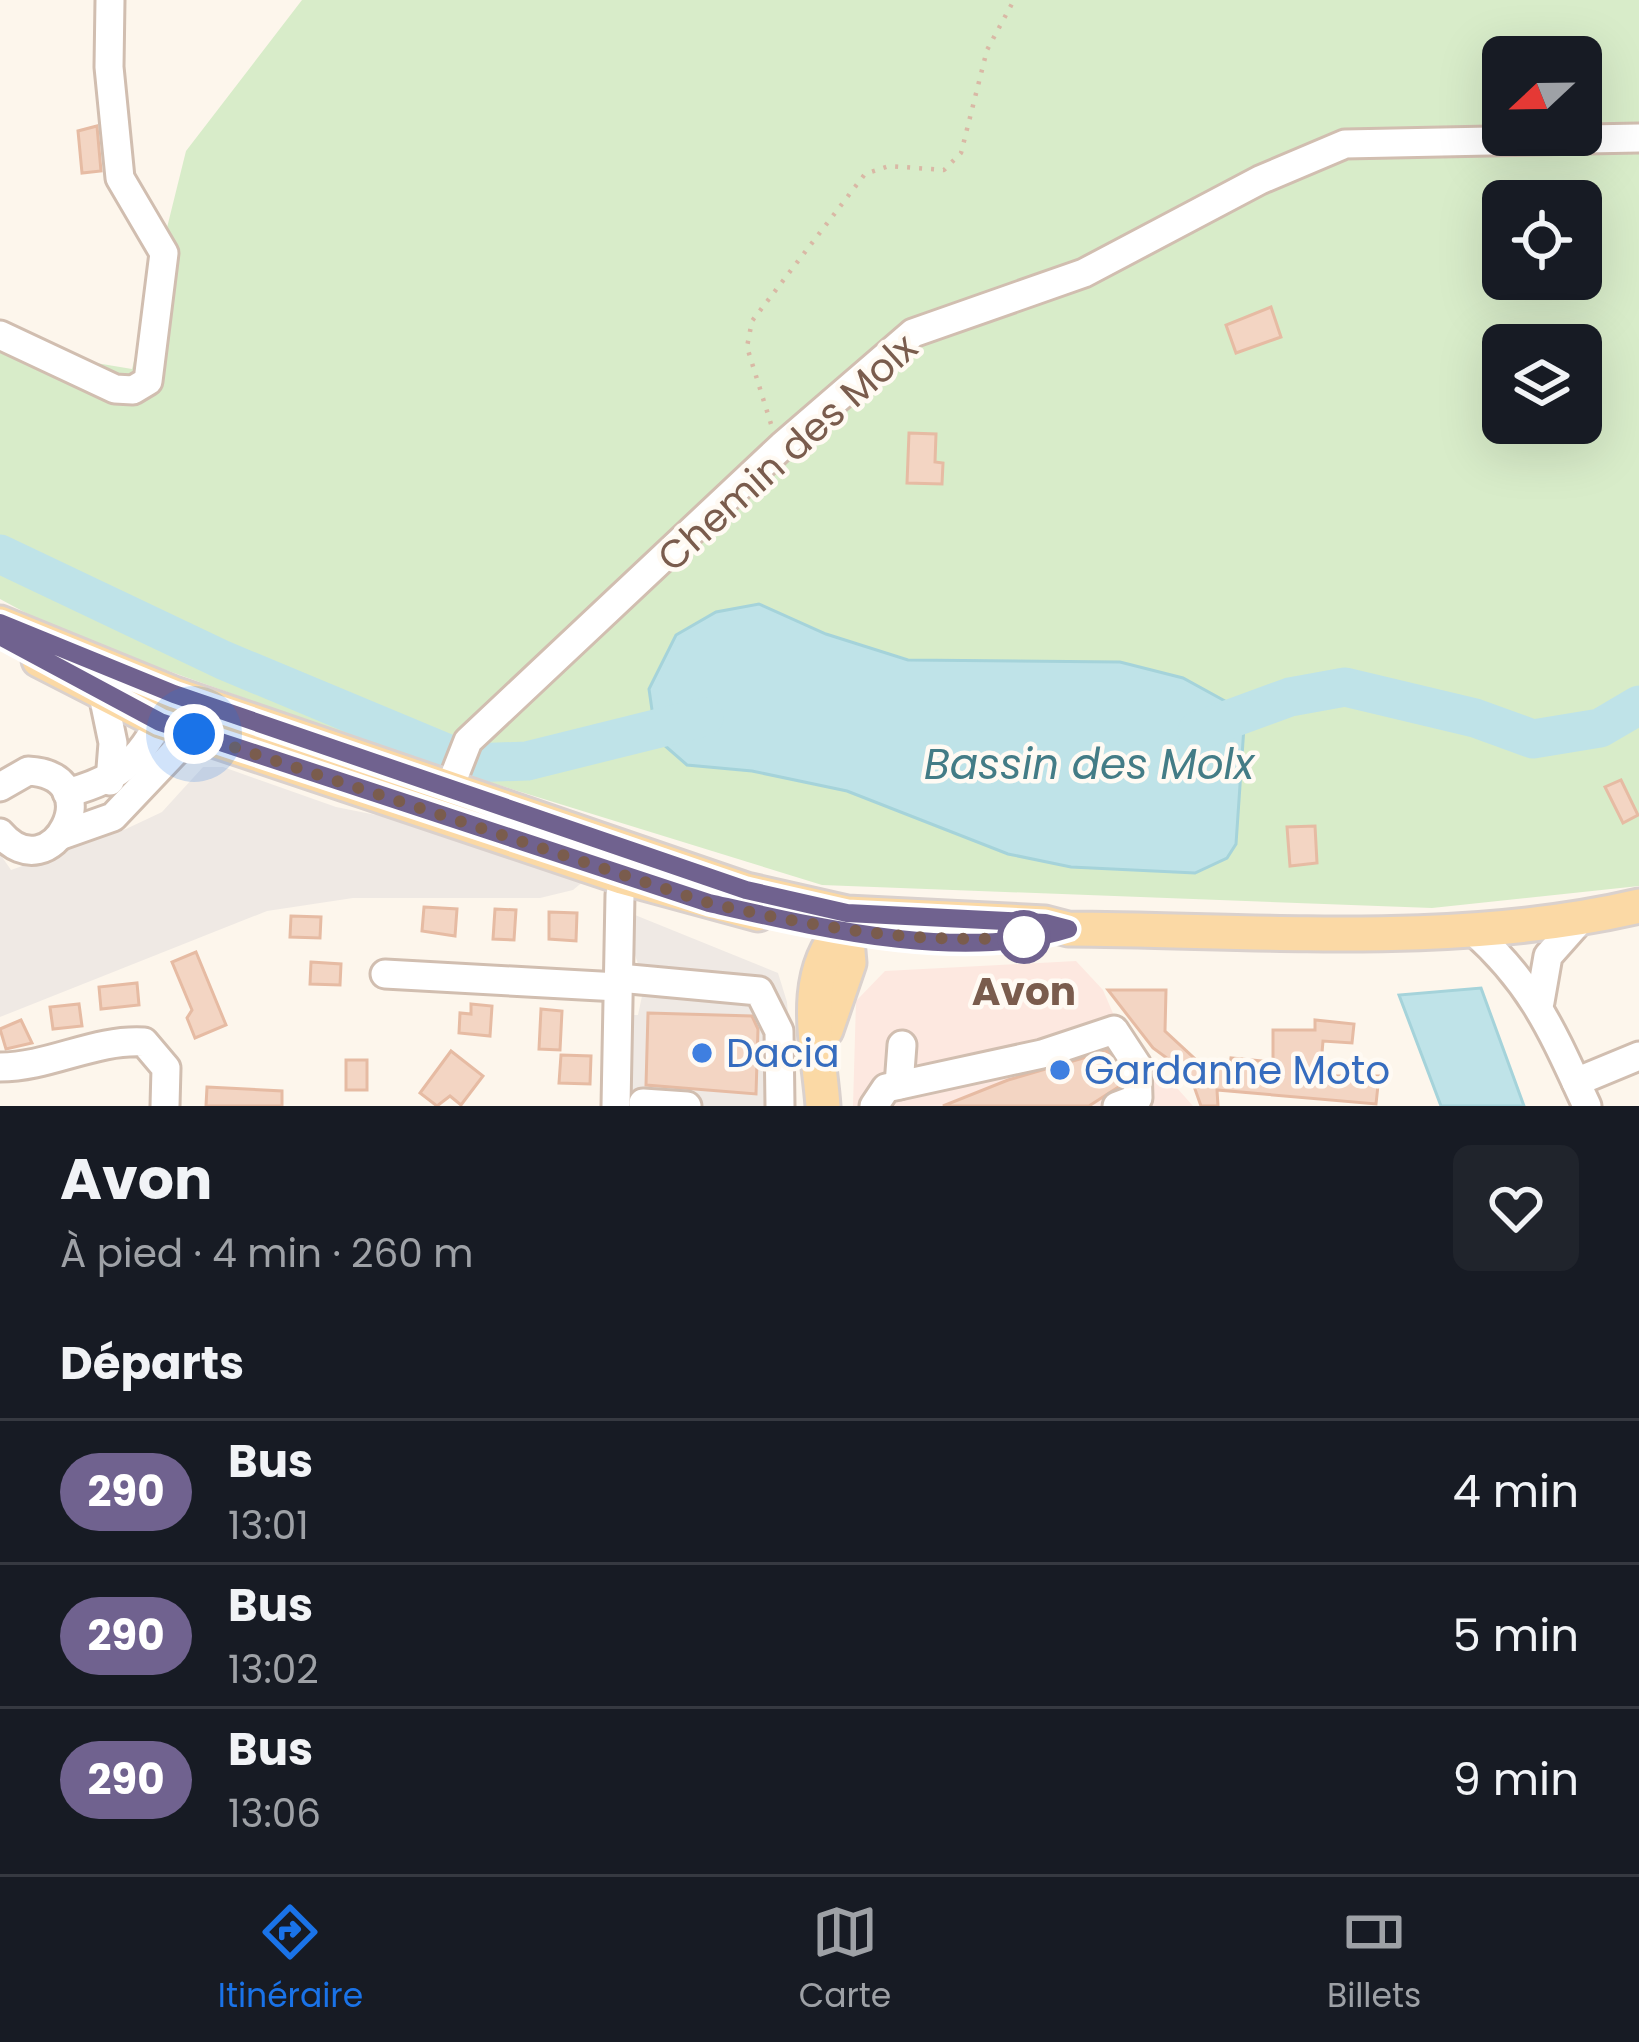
<!DOCTYPE html>
<html lang="fr">
<meta charset="utf-8">
<style>
:root{--surface:#171b24;--page:#20242c;--text:#f1f3f6;--muted:#9ea1a6;--line:#363941;--accent:#1a73e8}
body{margin:0;font-family:Poppins,sans-serif;background:var(--page);color:var(--text);height:100vh;display:flex;flex-direction:column;font-size:45px;white-space:nowrap}
*{box-sizing:border-box;margin:0}
p{font-size:39px;color:var(--muted)}
.icon{flex:none;width:66px;height:66px;fill:none;stroke:currentColor;stroke-width:2;stroke-linecap:round;stroke-linejoin:round}
.map{position:relative;height:1106px;overflow:hidden}
.panel{display:flex;flex-direction:column;background:var(--surface);flex:1}
.panel>*{flex:none}
.badge{padding:0 24px;border-radius:39px;font-size:42px;line-height:78px}
.needle{width:78px;rotate:248deg}
.controls{position:absolute;left:1482px;top:36px;display:grid;gap:24px}
.controls a{display:grid;place-items:center;width:120px;height:120px;border-radius:18px;background:var(--surface);box-shadow:0 12px 48px #0002;font-size:60px}
.you{position:absolute;width:60px;height:60px;margin:-30px;border:9px solid #fff;border-radius:50%;background:#1a73e8;box-shadow:0 0 0 18px #1a73e833}
.map>.badge{position:absolute;translate:-50% -50%;box-shadow:0 0 0 6px #fff}
h2{padding:0 60px;font-size:45px;line-height:108px}
.round{display:grid;place-items:center;flex:none;width:126px;height:126px;border-radius:18px;background:var(--page)}
.overview{display:flex;align-items:center;justify-content:space-between;height:204px;padding:0 60px}
h1{font-size:57px;font-weight:700;line-height:90px}
ul{padding:0;list-style:none}
li{display:flex;align-items:center;gap:36px;height:144px;padding:0 60px;border-top:3px solid var(--line)}
li div{flex:1}
li b{display:block;font-size:45px}
li em{font-style:normal}
li .badge{min-width:132px;font-weight:700;text-align:center}
.tabs{display:flex;justify-content:space-around;align-items:center;height:168px;border-top:3px solid var(--line);background:var(--surface);font-size:33px;color:var(--muted)}
.tabs a{display:grid;justify-items:center;gap:6px}
.tabs .current{color:var(--accent)}
.map>svg:first-child{display:block}
</style>
<div class="map">
<svg width="1639" height="1106" viewBox="0 0 1639 1106">
<rect width="100%" height="100%" fill="#fdf6ec"/>
<path fill="#fde8e0" d="M1076,961L1103,990L1115,1018L1193,1106H853L856,1001L885,971Z"/>
<g fill="#efe9e4">
<path d="M203,767H223L336,807L411,822L585,880L573,890L540,898H353L267,911L0,1017V854L11,870L126,829L162,812Z"/>
<path d="M635,915L778,973L787,1002L795,1106H631V1015H638L642,996L651,993L652,969L638,964L635,955Z"/>
</g>
<path fill="#d8ecc9" fill-rule="evenodd" d="M302,0H1639V886L1432,908L822,885L421,761L65,634L0,599V347L132,369L186,151ZM1503,57H1581V135H1503ZM1503,201H1581V279H1503ZM1503,345H1581V423H1503Z"/>
<g fill="#bfe3e8" stroke="#a5d3da" stroke-width="3">
<path d="M759,604L826,634L908,660L1120,662L1183,678L1245,712L1236,844L1227,858L1195,873L1071,867L1008,854L847,791L752,771L687,765L656,738L649,689L676,635L716,612Z"/>
<path d="M1481,988L1524,1106H1441L1399,995Z"/>
</g>
<g fill="none" stroke-linecap="round" stroke-linejoin="round">
<g stroke="#bfe3e8" stroke-width="39">
<path d="M0,554L223,660L470,763L527,761L704,717"/>
<path d="M1197,731L1290,697L1345,687L1475,718L1533,739L1600,728L1639,705"/>
</g>
</g>
<g fill="#f3d5c3" stroke="#e6bba3" stroke-width="3">
<path d="M97,126L101,171L82,173L78,131Z"/>
<path d="M1271,307L1281,337L1236,353L1226,325Z"/>
<path d="M909,433L936,434L935,462L943,463L942,484L907,483Z"/>
<path d="M1621,780L1638,815L1623,823L1605,787Z"/>
<path d="M1315,826L1317,863L1290,866L1287,827Z"/>
<path d="M424,907L457,909L455,936L422,931Z"/>
<path d="M495,909L516,910L514,940L493,939Z"/>
<path d="M549,912L577,913L576,941L549,939Z"/>
<path d="M291,916L321,917L320,938L290,937Z"/>
<path d="M196,952L226,1025L195,1038L187,1018L192,1010L172,962Z"/>
<path d="M311,962L341,964L340,985L310,984Z"/>
<path d="M137,983L139,1005L101,1009L99,987Z"/>
<path d="M1108,990H1166L1165,1031L1205,1068H1230L1231,1058L1273,1062V1030H1315V1020L1354,1024L1352,1043L1323,1041L1320,1076H1379L1376,1104L1217,1090L1218,1106H1201L1190,1075L1153,1048Z"/>
<path d="M79,1004L82,1026L53,1029L50,1007Z"/>
<path d="M471,1004L492,1006L490,1036L459,1033L460,1013L471,1014Z"/>
<path d="M541,1009L562,1011L560,1050L539,1049Z"/>
<path d="M648,1013L752,1016L758,1029L756,1094L646,1085Z"/>
<path d="M21,1020L32,1043L6,1049L0,1029Z"/>
<path d="M451,1051L483,1076L461,1105L450,1096L437,1106L420,1093Z"/>
<path d="M1107,1051L1119,1071L1120,1086L1089,1106H943L1008,1080Z"/>
<path d="M561,1055L591,1056L590,1084L559,1083Z"/>
<rect x="346" y="1060" width="21" height="30"/>
<path d="M207,1087L282,1091V1106H206Z"/>
</g>
<g fill="none" stroke-linecap="round" stroke-linejoin="round">
<defs>
<g id="minor">
<path d="M0,335L115,389L133,390L148,381L164,253L120,178L109,67L110,0"/>
<path d="M103,695L113,743L110,781"/>
<path d="M0,787L28,771C113,775 52,894 0,833"/>
<path d="M67,793C126,777 142,757 169,703"/>
<path d="M442,807L468,741L782,446L913,333L1084,273L1260,180L1345,144L1639,138"/>
<path d="M62,835L113,817L205,720"/>
<path d="M1472,930C1534,985 1553,1033 1587,1106"/>
<path d="M385,974L618,987"/>
<path d="M619,978L759,991L779,1031L780,1106"/>
<path d="M1540,1002L1548,956L1580,920"/>
<path d="M0,1067C50,1067 94,1039 144,1042L166,1068L165,1106"/>
<path d="M1576,1082L1639,1056"/>
<path d="M899,1085L902,1045"/>
<path d="M643,1103L687,1106"/>
<path d="M616,1106L620,895L627,858"/>
<path d="M874,1106L886,1088L1042,1054L1114,1030L1137,1065L1138,1098L1117,1106"/>
</g>
<g id="major">
<path d="M0,623L174,694L746,890L847,913L1045,923L1068,929C1256,930 1455,949 1639,906"/>
<path d="M39,660L160,722L622,877L758,914"/>
<path d="M826,1030L849,963L845,918"/>
<path d="M823,1106C819,1047 798,978 842,930"/>
</g>
</defs>
<use href="#minor" stroke="#d1beb0" stroke-width="33"/>
<use href="#major" stroke="#dad1cd" stroke-width="39"/>
<path stroke="#d9b8a5" stroke-width="4.5" stroke-dasharray="3 9" stroke-linecap="butt" d="M771,424L747,347L752,321L865,174L889,166L944,170L961,153L987,50L1014,0"/>
<use href="#minor" stroke="#fff" stroke-width="27"/>
<use href="#major" stroke="#fbd9a5" stroke-width="33"/>
</g>
<g fill="none" stroke-linecap="round" stroke-linejoin="round">
<defs>
<path id="line" d="M0,623L174,694L746,890L847,913L1045,923L1068,929C961,963 816,927 709,903L160,722L0,636"/>
</defs>
<use href="#line" stroke="#fff" stroke-width="27"/>
<use href="#line" stroke="#70628f" stroke-width="18"/>
<path stroke="#7a5c4d" stroke-width="12" stroke-dasharray="0 21.6" d="M194,734L709,903C814,927 918,945 1024,937"/>
</g>
<circle fill="#fff" stroke="#70628f" stroke-width="6" cx="1024" cy="937" r="24"/>
<g fill="#3f7fe0" stroke="#fffaf3" stroke-width="4.5">
<circle cx="702" cy="1053" r="12"/>
<circle cx="1060" cy="1070" r="12"/>
</g>
<g text-anchor="middle" stroke-width="9" stroke-linejoin="round" paint-order="stroke">
<g font-size="39" fill="#7a5c4d" stroke="#fffaf3">
<text transform="translate(787 452) rotate(-42)" y="14">Chemin des Molx</text>
</g>
<g font-size="39" font-weight="bold" fill="#7a5c4d" stroke="#fffaf3">
<text x="1024" y="1005">Avon</text>
</g>
<g font-size="39" fill="#366cbe" stroke="#fffaf3" text-anchor="start">
<text x="726" y="1067">Dacia</text>
<text x="1084" y="1084">Gardanne Moto</text>
</g>
<g font-size="42" font-style="italic" fill="#437c86" stroke="#fffaf3">
<text x="1089" y="779">Bassin des Molx</text>
</g>
</g>
</svg>
<div class="controls">
<a><svg class="needle" viewBox="-14 -14 28 28"><path d="M0-13l5 13h-10z" fill="#e53935"/><path d="M0 13l5-13h-10z" fill="#9ea1a6"/></svg></a>
<a><svg class="icon" aria-label="locate" viewBox="0 0 24 24"><circle cx="12" cy="12" r="6"/><path d="M12 2v4M12 18v4M2 12h4M18 12h4"/></svg></a>
<a><svg class="icon" aria-label="layers" viewBox="0 0 24 24"><path d="M12 4l9 5-9 5-9-5zM3 14l9 5 9-5"/></svg></a>
</div>
<div class="you" style="left:194px;top:734px"></div>
</div>
<section class="panel">
<div class="overview"><div><h1>Avon</h1><p>À pied · 4 min · 260 m</p></div><a class="round"><svg class="icon" aria-label="heart" viewBox="0 0 24 24"><path d="M12 20l-8-8c-3-5 5-10 8-4 3-6 11-1 8 4z"/></svg></a></div>
<h2>Départs</h2>
<ul>
<li><span class="badge" style="background:#70628f;color:#fff">290</span><div><b>Bus</b><p>13:01</p></div><em>4 min</em></li>
<li><span class="badge" style="background:#70628f;color:#fff">290</span><div><b>Bus</b><p>13:02</p></div><em>5 min</em></li>
<li><span class="badge" style="background:#70628f;color:#fff">290</span><div><b>Bus</b><p>13:06</p></div><em>9 min</em></li>
</ul>
</section>
<nav class="tabs">
<a class="current"><svg class="icon" aria-label="directions" viewBox="0 0 24 24"><path d="M12 3l9 9-9 9-9-9zM9 14v-3h6M13 9l2 2-2 2"/></svg>Itinéraire</a>
<a><svg class="icon" aria-label="map" viewBox="0 0 24 24"><path d="M3 6l6-2 6 2 6-2v14l-6 2-6-2-6 2zM9 4v14M15 6v14"/></svg>Carte</a>
<a><svg class="icon" aria-label="tickets" viewBox="0 0 24 24"><path d="M3 7h18v10H3zM15 7v10"/></svg>Billets</a>
</nav>
